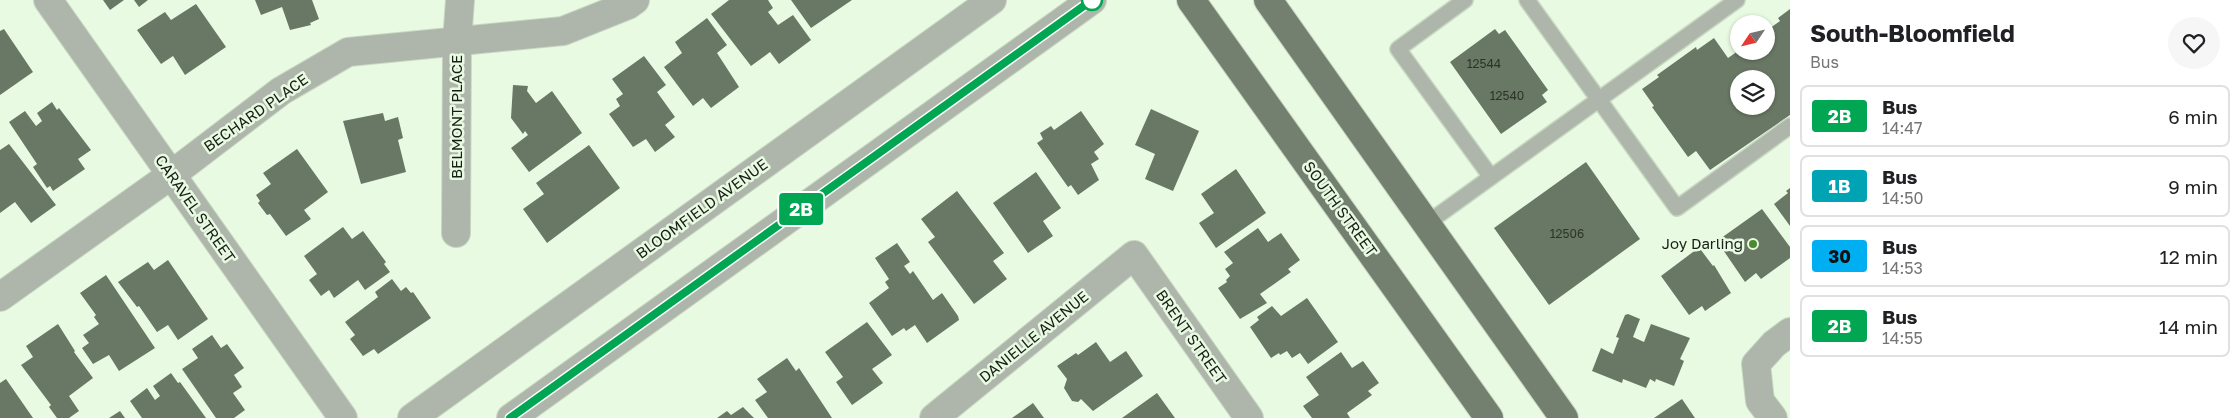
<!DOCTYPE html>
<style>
:root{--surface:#fff;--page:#f6f6f6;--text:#202124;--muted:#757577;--line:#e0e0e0}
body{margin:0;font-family:"Golos Text",sans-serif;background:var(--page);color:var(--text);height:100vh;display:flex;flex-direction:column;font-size:19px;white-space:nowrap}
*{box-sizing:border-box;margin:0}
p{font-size:16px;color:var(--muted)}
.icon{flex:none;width:28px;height:28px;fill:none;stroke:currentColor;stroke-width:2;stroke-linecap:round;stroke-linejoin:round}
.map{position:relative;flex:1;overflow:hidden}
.panel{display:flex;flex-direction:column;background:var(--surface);width:450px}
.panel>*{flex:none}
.badge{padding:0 10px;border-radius:4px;font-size:18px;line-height:32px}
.needle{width:32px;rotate:235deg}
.tools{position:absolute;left:1730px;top:15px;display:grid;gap:10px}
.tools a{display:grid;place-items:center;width:45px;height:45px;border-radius:50%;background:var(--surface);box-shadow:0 1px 4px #0004;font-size:25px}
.map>.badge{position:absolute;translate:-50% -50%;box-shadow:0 0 0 2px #fff}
.round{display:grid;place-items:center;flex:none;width:52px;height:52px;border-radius:26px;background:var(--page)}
.head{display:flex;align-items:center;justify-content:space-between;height:85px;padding:0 20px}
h1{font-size:24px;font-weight:700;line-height:38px}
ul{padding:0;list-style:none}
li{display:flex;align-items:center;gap:15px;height:62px;margin:0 10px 8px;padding:0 10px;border:2px solid var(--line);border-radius:8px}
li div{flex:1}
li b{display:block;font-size:19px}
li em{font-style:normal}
li .badge{min-width:55px;font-weight:700;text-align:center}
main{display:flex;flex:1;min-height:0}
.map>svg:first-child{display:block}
</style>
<main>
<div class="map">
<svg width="1790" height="418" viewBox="0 0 1790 418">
<rect width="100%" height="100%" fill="#e9fae3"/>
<g fill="#697864" fill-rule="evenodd">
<path d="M103,0H124L110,10Z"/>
<path d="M134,0H148L139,7Z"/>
<path d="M255,0H312L319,19L310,23L311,25L290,30L282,7L261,15Z"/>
<path d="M729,0H768L773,8L768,12L778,25L793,15L811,40L779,64L770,52L751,66L711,14Z"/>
<path d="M791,0H852L811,28Z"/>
<path d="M196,4L226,47L185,75L173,56L161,64L137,30L165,12L171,20Z"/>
<path d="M1790,9V115L1710,170L1696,151L1688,157L1652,107L1654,106L1642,89L1659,77L1657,75L1696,47L1697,50L1714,38L1728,58L1738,51H1766V31L1780,21L1778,18ZM1739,79H1766V106H1739Z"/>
<path d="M707,18L727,45L717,53L739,87L711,108L703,98L693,106L664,67L682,53L675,42Z"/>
<path d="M4,29L33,72L0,95V31Z"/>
<path d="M1495,29L1499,34L1505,30L1548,90L1542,95L1547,102L1501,134L1450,62Z"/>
<path d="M644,56L666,85L657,92L675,117L665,125L675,137L655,152L646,139L633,147L609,114L620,106L616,99L623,94L612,79Z"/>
<path d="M513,85L528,86L527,91L536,103L552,91L582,133L529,172L511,148L528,135L525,131L523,134L511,118Z"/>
<path d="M52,102L57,110L59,108L91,150L78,159L85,169L53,191L50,186L47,188L33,167L37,164L9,122L25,111L36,126L42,121L37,113Z"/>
<path d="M1151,109L1199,131L1173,191L1145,179L1155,154L1135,145Z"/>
<path d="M1081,111L1104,144L1094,152L1099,159L1091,164L1099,180L1078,195L1071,185L1068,187L1037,143L1043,139L1040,133L1051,126L1054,130Z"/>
<path d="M383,113L385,121L398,117L403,138L398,140L406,172L361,184L343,121Z"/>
<path d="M9,144L56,205L31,223L15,202L0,213V150Z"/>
<path d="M589,145L620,188L547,243L523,209L544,194L536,183Z"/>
<path d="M297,149L328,192L304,210L311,219L286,236L270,214L267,215L258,203L260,201L256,195L271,184L263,173Z"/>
<path d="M1586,162L1640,239L1549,305L1494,228Z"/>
<path d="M1236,169L1266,213L1216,248L1199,223L1214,213L1201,194Z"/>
<path d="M1036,172L1061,208L1043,221L1053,236L1028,253L993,203Z"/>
<path d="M1790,188V226L1774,204L1788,193L1786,191Z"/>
<path d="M957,191L1004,253L993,261L1007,279L974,304L928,242L935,237L921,219Z"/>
<path d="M1762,209L1790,247V258L1761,279L1756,273L1745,282L1717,241Z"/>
<path d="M343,227L352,239L363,231L386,262L384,264L390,272L365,290L358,280L334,298L329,290L321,296L309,280L317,274L304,256Z"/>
<path d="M1258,228L1268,242L1281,233L1300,260L1288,269L1291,272L1260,294L1267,303L1240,319L1218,288L1227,282L1226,280L1230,276L1225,269L1233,263L1224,252Z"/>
<path d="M897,243L910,262L904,266L910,274L913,271L933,300L942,293L958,316L959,320L927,343L915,325L906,331L904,328L892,336L869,303L889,288L885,282L889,279L875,258Z"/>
<path d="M1697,249L1699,251L1701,250L1713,266L1714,265L1731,293L1705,311L1702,306L1689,315L1661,276Z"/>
<path d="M168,260L208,319L178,340L168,325L157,332L139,306L137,307L118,282L148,262L154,270Z"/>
<path d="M106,275L155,348L119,371L109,355L93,364L82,348L89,343L83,335L99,324L94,317L96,315L80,293Z"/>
<path d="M392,279L401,291L406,287L411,293L413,292L431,318L378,354L374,349L363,356L350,339L355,335L345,322L378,297L375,292Z"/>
<path d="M1307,298L1338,342L1308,364L1300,353L1292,358L1287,351L1280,355L1279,353L1271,358L1250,327L1259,320L1257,317L1272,306L1281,316Z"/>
<path d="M1628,314L1640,319L1633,337L1644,342L1651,324L1690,338L1680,359L1684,361L1674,386L1656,379L1655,382L1650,379L1646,388L1623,379L1622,383L1592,371L1601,348L1613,354L1619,338L1616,337L1625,315Z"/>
<path d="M867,322L892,355L872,369L883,383L852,405L836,382L843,377L825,352Z"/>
<path d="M58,324L75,351L74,352L93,378L69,396L79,411L69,418H57L49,407L51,405L21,365L33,357L26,346Z"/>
<path d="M212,335L221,348L227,344L244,368L234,375L242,387L233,393L245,410L234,418H216L182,369L198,358L192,349Z"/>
<path d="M1096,342L1110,362L1126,351L1143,376L1093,411L1081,399L1078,402L1072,401L1064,388L1067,379L1057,366L1076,353L1078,355Z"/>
<path d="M1341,352L1352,368L1363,361L1379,383L1368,391L1372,395L1347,413L1350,418H1312L1303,406L1319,395L1306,377Z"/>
<path d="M787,358L796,371L799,368L832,418H768L755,400L767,392L757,379Z"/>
<path d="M171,373L178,383L180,382L206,418H142L130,401L147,388L155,400L160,396L153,386Z"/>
<path d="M6,379L33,418H0V383Z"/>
<path d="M1157,393L1175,418H1122Z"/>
<path d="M1682,399L1695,418H1654Z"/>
<path d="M1033,403L1044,418H1012Z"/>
<path d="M743,407L754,418H717L727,411L731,415Z"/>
<path d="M120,411L125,418H109Z"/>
</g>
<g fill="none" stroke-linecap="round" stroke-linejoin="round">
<defs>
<g id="service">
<path d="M1465,0L1398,49L1491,177"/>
<path d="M1527,0L1677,208L1790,126"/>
<path d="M1426,224L1737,0"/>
</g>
<g id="minor">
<path d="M48,0L343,418"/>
<path d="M456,233L457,42L460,0"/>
<path d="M0,297L171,175L281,91L348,52L563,31L628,5L635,0"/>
<path d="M934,418L1134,255L1249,418"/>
<path d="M1773,418L1760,401L1756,364L1774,344L1790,332"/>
</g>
<g id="tertiary">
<path d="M412,418L992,0"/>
<path d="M511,418L1092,0"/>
</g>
<g id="primary">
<path d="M1191,0L1489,418"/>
<path d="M1268,0L1564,418"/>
</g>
</defs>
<use href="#service" stroke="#c8d7c2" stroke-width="18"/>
<use href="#minor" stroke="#c8d7c2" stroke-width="30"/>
<use href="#tertiary" stroke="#c8d7c2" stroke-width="30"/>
<use href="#primary" stroke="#c8d7c2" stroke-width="30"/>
<use href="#service" stroke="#aeb5ab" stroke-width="15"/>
<use href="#minor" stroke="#aeb5ab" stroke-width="28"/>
<use href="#tertiary" stroke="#aeb5ab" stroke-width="28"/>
<use href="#primary" stroke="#73806f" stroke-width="28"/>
</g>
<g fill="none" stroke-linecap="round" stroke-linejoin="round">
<defs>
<path id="line" d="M510,418L1092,0"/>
</defs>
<use href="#line" stroke="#fff" stroke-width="11"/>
<use href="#line" stroke="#00a651" stroke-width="8"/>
</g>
<circle fill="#fff" stroke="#00a651" stroke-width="2.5" cx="1092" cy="0" r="10"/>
<circle fill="#498b2e" stroke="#e9fae3" stroke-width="2" cx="1753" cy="244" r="5"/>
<g text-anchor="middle" stroke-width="5" stroke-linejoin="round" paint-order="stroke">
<g font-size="12" fill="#2c342a">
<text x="1484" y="68">12544</text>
<text x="1507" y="100">12540</text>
<text x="1567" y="238">12506</text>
</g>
<g font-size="15" fill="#181e16" stroke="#e9fae3">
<text transform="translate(256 113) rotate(-35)" y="5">BECHARD PLACE</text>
<text transform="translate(457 117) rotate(-90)" y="5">BELMONT PLACE</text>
<text transform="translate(195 209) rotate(55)" y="5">CARAVEL STREET</text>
<text transform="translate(702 209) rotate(-36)" y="5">BLOOMFIELD AVENUE</text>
<text transform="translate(1340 209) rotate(54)" y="5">SOUTH STREET</text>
<text transform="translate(1034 337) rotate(-39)" y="5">DANIELLE AVENUE</text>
<text transform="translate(1191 337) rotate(55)" y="5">BRENT STREET</text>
</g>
<g font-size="15" fill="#181e16" stroke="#e9fae3" text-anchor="end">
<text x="1743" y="249">Joy Darling</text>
</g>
</g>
</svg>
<div class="tools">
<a><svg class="needle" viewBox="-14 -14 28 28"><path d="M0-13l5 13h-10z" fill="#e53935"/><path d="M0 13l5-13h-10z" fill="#757577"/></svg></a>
<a><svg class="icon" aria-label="layers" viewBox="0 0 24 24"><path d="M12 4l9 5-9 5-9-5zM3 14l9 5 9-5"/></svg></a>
</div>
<b class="badge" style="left:801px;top:209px;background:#00a651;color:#fff">2B</b>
</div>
<section class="panel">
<div class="head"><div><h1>South-Bloomfield</h1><p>Bus</p></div><a class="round"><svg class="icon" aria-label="heart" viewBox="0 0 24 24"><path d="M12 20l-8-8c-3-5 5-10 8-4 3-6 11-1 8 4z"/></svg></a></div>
<ul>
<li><span class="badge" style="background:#00a651;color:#fff">2B</span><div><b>Bus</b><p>14:47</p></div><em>6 min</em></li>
<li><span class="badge" style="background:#00a3b4;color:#fff">1B</span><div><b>Bus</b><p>14:50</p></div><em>9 min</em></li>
<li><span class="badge" style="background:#00aff2;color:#111">30</span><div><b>Bus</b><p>14:53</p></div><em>12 min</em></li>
<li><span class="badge" style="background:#00a651;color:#fff">2B</span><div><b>Bus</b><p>14:55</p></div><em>14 min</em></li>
</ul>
</section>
</main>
